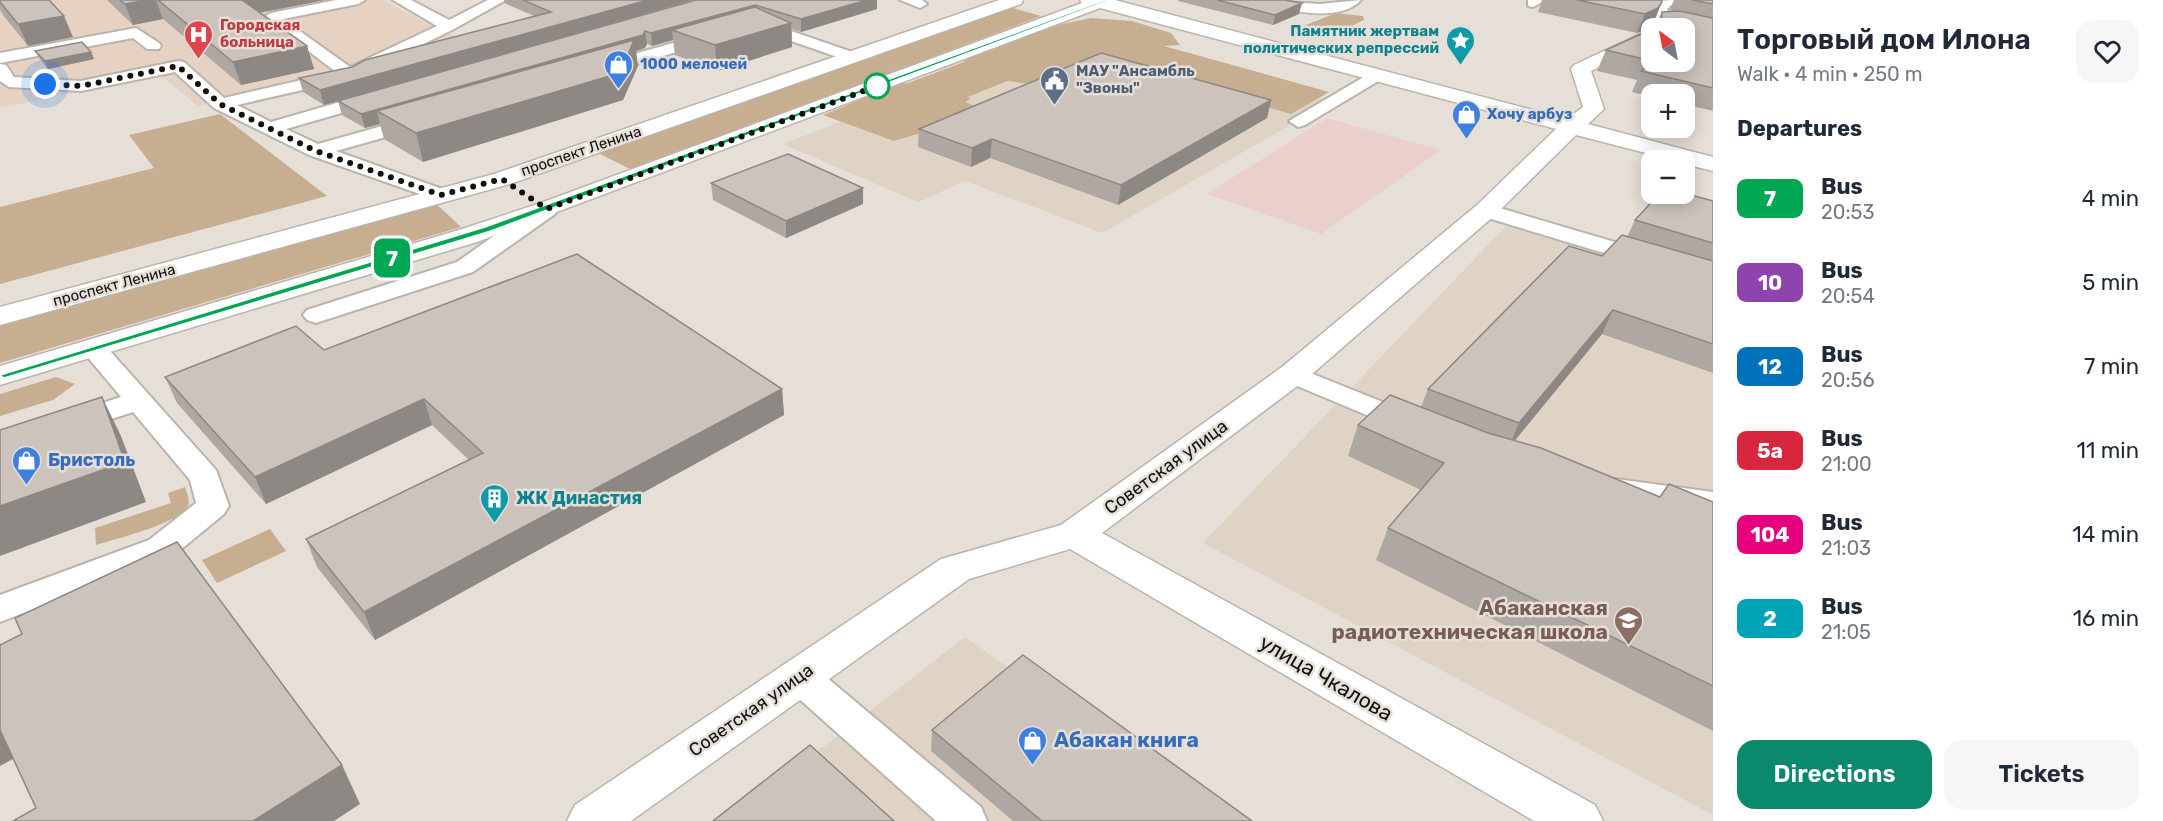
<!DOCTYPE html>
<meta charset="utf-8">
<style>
:root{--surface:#fff;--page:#f6f6f7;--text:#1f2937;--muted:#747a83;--accent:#0a896d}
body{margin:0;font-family:Rubik,sans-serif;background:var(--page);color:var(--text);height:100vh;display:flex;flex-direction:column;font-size:22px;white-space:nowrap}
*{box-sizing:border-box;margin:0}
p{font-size:20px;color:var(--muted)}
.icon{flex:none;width:33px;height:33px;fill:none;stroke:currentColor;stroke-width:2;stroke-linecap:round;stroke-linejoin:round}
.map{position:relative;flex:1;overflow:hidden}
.details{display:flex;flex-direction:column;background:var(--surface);width:450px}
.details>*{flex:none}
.badge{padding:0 12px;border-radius:9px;font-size:21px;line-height:39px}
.needle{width:39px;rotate:328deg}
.controls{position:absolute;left:1641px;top:18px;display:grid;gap:12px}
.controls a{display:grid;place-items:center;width:54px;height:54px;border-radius:12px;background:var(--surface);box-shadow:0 3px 15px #0003;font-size:30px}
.you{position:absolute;width:30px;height:30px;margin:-15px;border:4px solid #fff;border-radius:50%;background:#1a73e8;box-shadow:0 0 0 9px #1a73e833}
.map>.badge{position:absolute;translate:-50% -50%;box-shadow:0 0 0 3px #fff}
h2{padding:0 24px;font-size:22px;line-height:54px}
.round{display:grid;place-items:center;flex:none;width:63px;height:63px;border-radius:18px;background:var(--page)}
.summary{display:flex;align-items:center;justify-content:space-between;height:102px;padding:0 24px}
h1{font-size:28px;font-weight:600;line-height:45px}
.button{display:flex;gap:12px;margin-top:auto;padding:12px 24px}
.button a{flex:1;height:69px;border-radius:18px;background:var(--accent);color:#fff;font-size:24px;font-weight:600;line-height:69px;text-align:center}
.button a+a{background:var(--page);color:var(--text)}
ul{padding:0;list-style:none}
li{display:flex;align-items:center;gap:18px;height:84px;padding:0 24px}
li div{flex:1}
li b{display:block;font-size:22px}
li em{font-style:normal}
li .badge{min-width:66px;font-weight:700;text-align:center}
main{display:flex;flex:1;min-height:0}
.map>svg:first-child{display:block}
</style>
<main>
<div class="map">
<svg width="1713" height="821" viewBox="0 0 1713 821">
<rect width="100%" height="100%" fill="#e6dfd7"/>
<path fill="#eacfcd" d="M1327,118L1441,150L1321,234L1207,194Z"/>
<g fill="#dfd3c5">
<path d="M1077,30L1332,101L1102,233L965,181L918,202L783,144Z"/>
<path d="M1508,224L1713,290V815L1203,543Z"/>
<path d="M965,637L1020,676L1217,821H728Z"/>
</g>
<path fill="#e6d2c3" d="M0,0H382L467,43L198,106L160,75L0,108Z"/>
<g fill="#c7ae91">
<path d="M1009,7L1041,16L632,170L596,152Z"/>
<path d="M1336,13L1363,16L1364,20C1345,29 1310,48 1291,31Z"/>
<path d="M1091,18L1132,21L1171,33L1180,45L1164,46L1329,92L1291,114L1156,75L1028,84L1007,81L968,97L970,99L965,102L975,106L950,124L894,141L823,115L897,84L908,83L964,62V59L1058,25Z"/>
<path d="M220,114L327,196L0,284V207L154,168L129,135Z"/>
<path d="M432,200L461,227L0,363V322Z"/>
<path d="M56,377L75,384L53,400L0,416V394Z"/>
<path d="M185,487C187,494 190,500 188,506C181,523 115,539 96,545L95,528L171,503L168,493Z"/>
<path d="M270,529L286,551L217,583L202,560Z"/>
</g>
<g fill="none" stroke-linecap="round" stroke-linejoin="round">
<defs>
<g id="service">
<path d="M336,0H365L358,4L283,19L350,67L437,26L393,0H411L449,20L488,0H506L454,29L355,78L237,105L271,122L371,93H383L386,97L383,101L286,129L318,144L418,116L425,118L427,122L425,126L336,151L448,191L452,195L448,199H434L309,155L214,108L175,72L81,91L9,87L0,81V64L6,65L14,77L81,81L178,61L184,62L224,98L336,72L264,17L271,13Z"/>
<path d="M900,0H922L927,4L920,8Z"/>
<path d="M1255,0L1320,4L1361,0C1340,24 1283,10 1257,3Z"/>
<path d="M1528,0H1546L1533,7L1528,6Z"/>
<path d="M756,19L858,54L860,57L858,60H846L751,27L748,24Z"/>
<path d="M136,28L159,43L161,46L159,49H147L133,38L0,63V53Z"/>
<path d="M712,32L718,34L720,37L718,40L601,74L593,69L595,65Z"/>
<path d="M1374,71L1382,76L1380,80L1305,125L1298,127L1289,121Z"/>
<path d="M547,203L555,204L558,209L555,214L473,272L325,320L316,323L307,320L303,315L307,310L457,262L539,204Z"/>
<path d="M1486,204L1713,271V286L1478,215L1475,210L1478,205Z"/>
<path d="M93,340L102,342L216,470L229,506L224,514L173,556L0,622V595L149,540L196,503L190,480L133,412L0,455V436L121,397L80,348L84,342Z"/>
<path d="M1293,366L1420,417L1424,423L1420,429L1410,432L1400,429L1283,380L1279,374L1283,368Z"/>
<path d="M1616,479L1713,492V514L1605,496L1600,489L1605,482Z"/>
<path d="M800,662L813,666L981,807L987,821H936L787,688L781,677L787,666Z"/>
</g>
<g id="minor">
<path d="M999,0H1023L1021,4L510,184L0,325V307L494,174Z"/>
<path d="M1080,0H1115L1567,119L1583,107L1571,69L1574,65L1651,29L1657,21L1650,8C1657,0 1666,0 1677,0L1667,9L1676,22C1670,31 1661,28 1652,28V42L1591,71L1604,109L1588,124L1713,157V171L1684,164V160H1673L1576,135L1495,215L1304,381L1102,533L1595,805L1603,821H1534L1070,549L969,579L631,821H567L575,805L941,559L1061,525L1282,367L1477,205L1556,129L1100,8L477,242L0,385V366L459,230L538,204L1082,3Z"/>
</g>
</defs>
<use href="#service" stroke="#bab4ac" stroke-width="4"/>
<use href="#minor" stroke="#bab4ac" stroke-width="3"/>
<use href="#service" fill="#fff" fill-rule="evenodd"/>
<use href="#minor" fill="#fff" fill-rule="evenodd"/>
</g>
<g fill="#afa8a2">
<path d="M0,0L73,37L28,46L3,15L0,9Z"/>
<path d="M107,0H325L260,13L307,46L314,69L241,85L163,19L133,25Z"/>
<path d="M504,0H693L324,105L303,92L299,78L352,67L534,16L504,3Z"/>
<path d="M696,0H877V9L801,32L792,29V47L717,71L675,55L673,40L652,46L647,44L645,48L636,51L638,66L623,100L423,162L384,139L380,124L365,128L342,115L338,101Z"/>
<path d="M1178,0H1284L1299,14L1273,25L1178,1Z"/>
<path d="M1542,0H1661L1662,2L1654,21L1650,27L1637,33L1538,12Z"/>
<path d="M1674,0H1713V111L1684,104V94H1652V97L1632,92L1637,80L1597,71L1606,50L1652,29V62H1684L1655,27L1662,12L1671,11L1670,9Z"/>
<path d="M35,51L91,52L94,59L48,69L39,58Z"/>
<path d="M1271,100L1267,118L1118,205L990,158L971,167L918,147L919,129Z"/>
<path d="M711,183L863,204L786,238L713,200Z"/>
<path d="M1713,201V373L1602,334L1514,441L1660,497L1713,502V731L1376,560L1388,528L1421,490L1348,456L1358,425L1421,407L1428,389L1627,237L1635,220Z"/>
<path d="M324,350L782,389L784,415L375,640L317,567L306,539L469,460L432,425L266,504L177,403L165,377Z"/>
<path d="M932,730L1252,821H1013L931,751Z"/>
</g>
<g fill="#8e8884">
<path d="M147,0H156L163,19L133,25L125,4Z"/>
<path d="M237,0H325L242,16Z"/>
<path d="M648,0H693L324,105L320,90Z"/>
<path d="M867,0H877V9L801,32V19Z"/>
<path d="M1662,2L1654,21L1650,27L1637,33L1645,14Z"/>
<path d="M1302,3L1299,14L1273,25L1275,15Z"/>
<path d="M755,5V17L672,30L673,40L652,46L651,33Z"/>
<path d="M64,16L73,37L28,46L18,24Z"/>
<path d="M791,23L792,47L717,71L715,45Z"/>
<path d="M645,31L647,44L645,48L636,51L638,66L623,100L423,162L416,133L377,111L380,124L365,128L361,114Z"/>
<path d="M307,46L314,69L241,85L233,62Z"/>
<path d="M91,52L94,59L48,69L45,61Z"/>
<path d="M1271,100L1267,118L1118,205L1121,185Z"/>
<path d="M992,139L990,158L971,167L972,148Z"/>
<path d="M863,188V204L786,238V221Z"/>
<path d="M1613,310L1602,334L1508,449L1519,423Z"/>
<path d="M782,389L784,415L375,640L364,612Z"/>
<path d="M102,397L121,436L146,502L0,556V506Z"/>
<path d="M424,399L432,425L266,504L255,477Z"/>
<path d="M0,724L22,754L0,766Z"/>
<path d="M342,765L360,804L334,821H253Z"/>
</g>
<g fill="#cbc3bc" stroke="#8e8884" stroke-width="1.5">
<path d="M0,0H49L64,16L18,24L0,2Z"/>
<path d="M120,0H147L125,4Z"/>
<path d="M158,0H242L307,46L233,62Z"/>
<path d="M523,0H648L320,90L299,78L352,67L365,60L551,12Z"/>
<path d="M696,0H867L801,19L755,5L651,33L645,31L643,35L361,114L338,101Z"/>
<path d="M1217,0H1284L1302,3L1275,15Z"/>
<path d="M1577,0H1661L1662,2L1658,8L1645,14Z"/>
<path d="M1692,0H1713V4Z"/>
<path d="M755,7L791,23L715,45L672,30Z"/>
<path d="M1679,11L1713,18V88L1641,71L1653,62H1684V28H1653L1661,25L1662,12Z"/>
<path d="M1652,29V61L1606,50Z"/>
<path d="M634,40L620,73L416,133L377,111Z"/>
<path d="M82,42L91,52L45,61L35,51Z"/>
<path d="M1101,53L1271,100L1121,185L992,139L972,148L919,129Z"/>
<path d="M788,154L863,188L786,221L711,183Z"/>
<path d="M1684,193L1713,201V243L1635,220L1659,194Z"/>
<path d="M1622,235L1713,261V344L1613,310L1519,423L1428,389L1569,246L1602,256Z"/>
<path d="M577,254L782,389L364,612L306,539L483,453L424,399L255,477L165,377L296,326L324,350Z"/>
<path d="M1390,395L1488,433L1541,448L1660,497L1669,484L1713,502V686L1388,528L1444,463L1358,425Z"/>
<path d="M102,397L125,462L0,506V430Z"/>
<path d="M177,542L342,765L253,821H13L36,808L0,730V645L22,634L15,618Z"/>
<path d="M1023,655L1252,821H1042L932,730Z"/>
<path d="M810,745L894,821H713Z"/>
</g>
<path fill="#00a651" stroke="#fff" stroke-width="1.5" d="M1105,0H1110L491,231L4,378L0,375L485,227Z"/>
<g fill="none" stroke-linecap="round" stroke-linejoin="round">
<path stroke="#13110e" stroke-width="6" stroke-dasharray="0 10.8" d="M45,84L81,86L178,66L220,104L316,151L441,195L502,179L547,209L877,86"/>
</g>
<defs>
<symbol id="hospital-pin" viewBox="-11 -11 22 30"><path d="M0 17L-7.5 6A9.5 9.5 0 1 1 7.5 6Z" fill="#e0444e" stroke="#e6dfd7"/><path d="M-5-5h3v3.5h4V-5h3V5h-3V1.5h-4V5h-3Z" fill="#fff"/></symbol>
<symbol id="sight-pin" viewBox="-11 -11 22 30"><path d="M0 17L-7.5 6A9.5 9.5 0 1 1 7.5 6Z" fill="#0f9aa8" stroke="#e6dfd7"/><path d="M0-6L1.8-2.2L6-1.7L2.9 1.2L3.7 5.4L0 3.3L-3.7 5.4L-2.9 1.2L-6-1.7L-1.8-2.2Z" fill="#fff"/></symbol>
<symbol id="shop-pin" viewBox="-11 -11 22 30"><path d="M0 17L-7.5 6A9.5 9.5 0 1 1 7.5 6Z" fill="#3f7fe0" stroke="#e6dfd7"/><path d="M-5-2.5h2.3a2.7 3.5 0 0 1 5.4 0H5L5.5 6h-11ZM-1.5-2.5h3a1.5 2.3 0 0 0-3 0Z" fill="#fff"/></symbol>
<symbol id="civic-pin" viewBox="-11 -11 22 30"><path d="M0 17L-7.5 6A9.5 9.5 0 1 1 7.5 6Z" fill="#5c6f8a" stroke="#e6dfd7"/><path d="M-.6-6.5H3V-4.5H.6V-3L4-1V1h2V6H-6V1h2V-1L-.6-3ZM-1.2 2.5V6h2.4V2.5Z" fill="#fff"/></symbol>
<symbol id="building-pin" viewBox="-11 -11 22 30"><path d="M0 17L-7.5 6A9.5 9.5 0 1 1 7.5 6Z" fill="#0f9aa8" stroke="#e6dfd7"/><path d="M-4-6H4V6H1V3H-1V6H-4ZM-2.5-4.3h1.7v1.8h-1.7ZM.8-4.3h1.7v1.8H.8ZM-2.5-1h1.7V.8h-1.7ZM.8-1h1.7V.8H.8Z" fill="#fff"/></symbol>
<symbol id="school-pin" viewBox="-11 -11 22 30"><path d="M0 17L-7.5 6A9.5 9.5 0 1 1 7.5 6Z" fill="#8d6e63" stroke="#e6dfd7"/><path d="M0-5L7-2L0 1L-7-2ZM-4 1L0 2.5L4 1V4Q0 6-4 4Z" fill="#fff"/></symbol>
</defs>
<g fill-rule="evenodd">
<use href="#hospital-pin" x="182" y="18" width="33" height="45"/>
<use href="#sight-pin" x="1444" y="24" width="33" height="45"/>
<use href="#shop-pin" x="602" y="48" width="33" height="45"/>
<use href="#civic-pin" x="1038" y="64" width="33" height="45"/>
<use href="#shop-pin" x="1450" y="98" width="33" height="45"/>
<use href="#shop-pin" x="10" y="444" width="33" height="45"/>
<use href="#building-pin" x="478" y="482" width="33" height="45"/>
<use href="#school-pin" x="1612" y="604" width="33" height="45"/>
<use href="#shop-pin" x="1016" y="724" width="33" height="45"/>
</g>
<circle fill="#fff" stroke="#00a651" stroke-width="3" cx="877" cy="86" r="12"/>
<g text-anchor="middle" stroke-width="5" stroke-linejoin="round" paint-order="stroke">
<g font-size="15" font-weight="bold" fill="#be3a42" stroke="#e6dfd7" text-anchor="start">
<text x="220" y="30">Городская<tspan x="220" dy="17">больница</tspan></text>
</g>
<g font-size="15" font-weight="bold" fill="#0d838f" stroke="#e6dfd7" text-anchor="end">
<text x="1439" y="36">Памятник жертвам<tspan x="1439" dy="17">политических репрессий</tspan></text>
</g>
<g font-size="15" font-weight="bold" fill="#366cbe" stroke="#e6dfd7" text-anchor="start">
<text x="640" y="69">1000 мелочей</text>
<text x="1487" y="119">Хочу арбуз</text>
</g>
<g font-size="15" font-weight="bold" fill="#4e5e75" stroke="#e6dfd7" text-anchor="start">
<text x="1076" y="76">МАУ "Ансамбль<tspan x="1076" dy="17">"Звоны"</tspan></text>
</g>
<g font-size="15" fill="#13110e" stroke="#e6dfd7">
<text transform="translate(581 151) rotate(-19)" y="5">проспект Ленина</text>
<text transform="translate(114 285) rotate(-15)" y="5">проспект Ленина</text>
</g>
<g font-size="18" font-weight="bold" fill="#366cbe" stroke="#e6dfd7" text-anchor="start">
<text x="48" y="466">Бристоль</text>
</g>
<g font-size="18" fill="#13110e" stroke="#e6dfd7">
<text transform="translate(1166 467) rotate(-36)" y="6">Советская улица</text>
<text transform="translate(751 710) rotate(-35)" y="6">Советская улица</text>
</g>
<g font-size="18" font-weight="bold" fill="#0d838f" stroke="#e6dfd7" text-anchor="start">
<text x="516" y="504">ЖК Династия</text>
</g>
<g font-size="21" font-weight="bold" fill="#785e54" stroke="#e6dfd7" text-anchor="end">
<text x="1608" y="615">Абаканская<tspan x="1608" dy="24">радиотехническая школа</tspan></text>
</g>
<g font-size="21" fill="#13110e" stroke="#e6dfd7">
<text transform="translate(1326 678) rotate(30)" y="7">улица Чкалова</text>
</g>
<g font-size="21" font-weight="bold" fill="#366cbe" stroke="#e6dfd7" text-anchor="start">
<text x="1054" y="747">Абакан книга</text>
</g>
</g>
</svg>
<div class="controls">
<a><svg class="needle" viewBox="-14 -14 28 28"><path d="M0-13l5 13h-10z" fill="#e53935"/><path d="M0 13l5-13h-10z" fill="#747a83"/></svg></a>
<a>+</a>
<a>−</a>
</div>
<div class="you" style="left:45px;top:84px"></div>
<b class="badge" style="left:392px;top:258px;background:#00a651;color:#fff">7</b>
</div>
<section class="details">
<div class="summary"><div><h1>Торговый дом Илона</h1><p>Walk · 4 min · 250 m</p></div><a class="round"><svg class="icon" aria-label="heart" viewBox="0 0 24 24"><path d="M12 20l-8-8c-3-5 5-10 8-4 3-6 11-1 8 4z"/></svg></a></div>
<h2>Departures</h2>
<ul>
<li><span class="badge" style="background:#00a651;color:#fff">7</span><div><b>Bus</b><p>20:53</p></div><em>4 min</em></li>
<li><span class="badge" style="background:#8e44ad;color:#fff">10</span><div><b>Bus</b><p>20:54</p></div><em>5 min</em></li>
<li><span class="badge" style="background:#0072bc;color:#fff">12</span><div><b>Bus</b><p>20:56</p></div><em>7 min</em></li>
<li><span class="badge" style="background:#d7263d;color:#fff">5а</span><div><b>Bus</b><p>21:00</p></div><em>11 min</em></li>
<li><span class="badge" style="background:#e6007e;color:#fff">104</span><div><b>Bus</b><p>21:03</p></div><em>14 min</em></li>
<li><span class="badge" style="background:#00a3b4;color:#fff">2</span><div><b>Bus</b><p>21:05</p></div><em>16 min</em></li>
</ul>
<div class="button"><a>Directions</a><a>Tickets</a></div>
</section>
</main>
